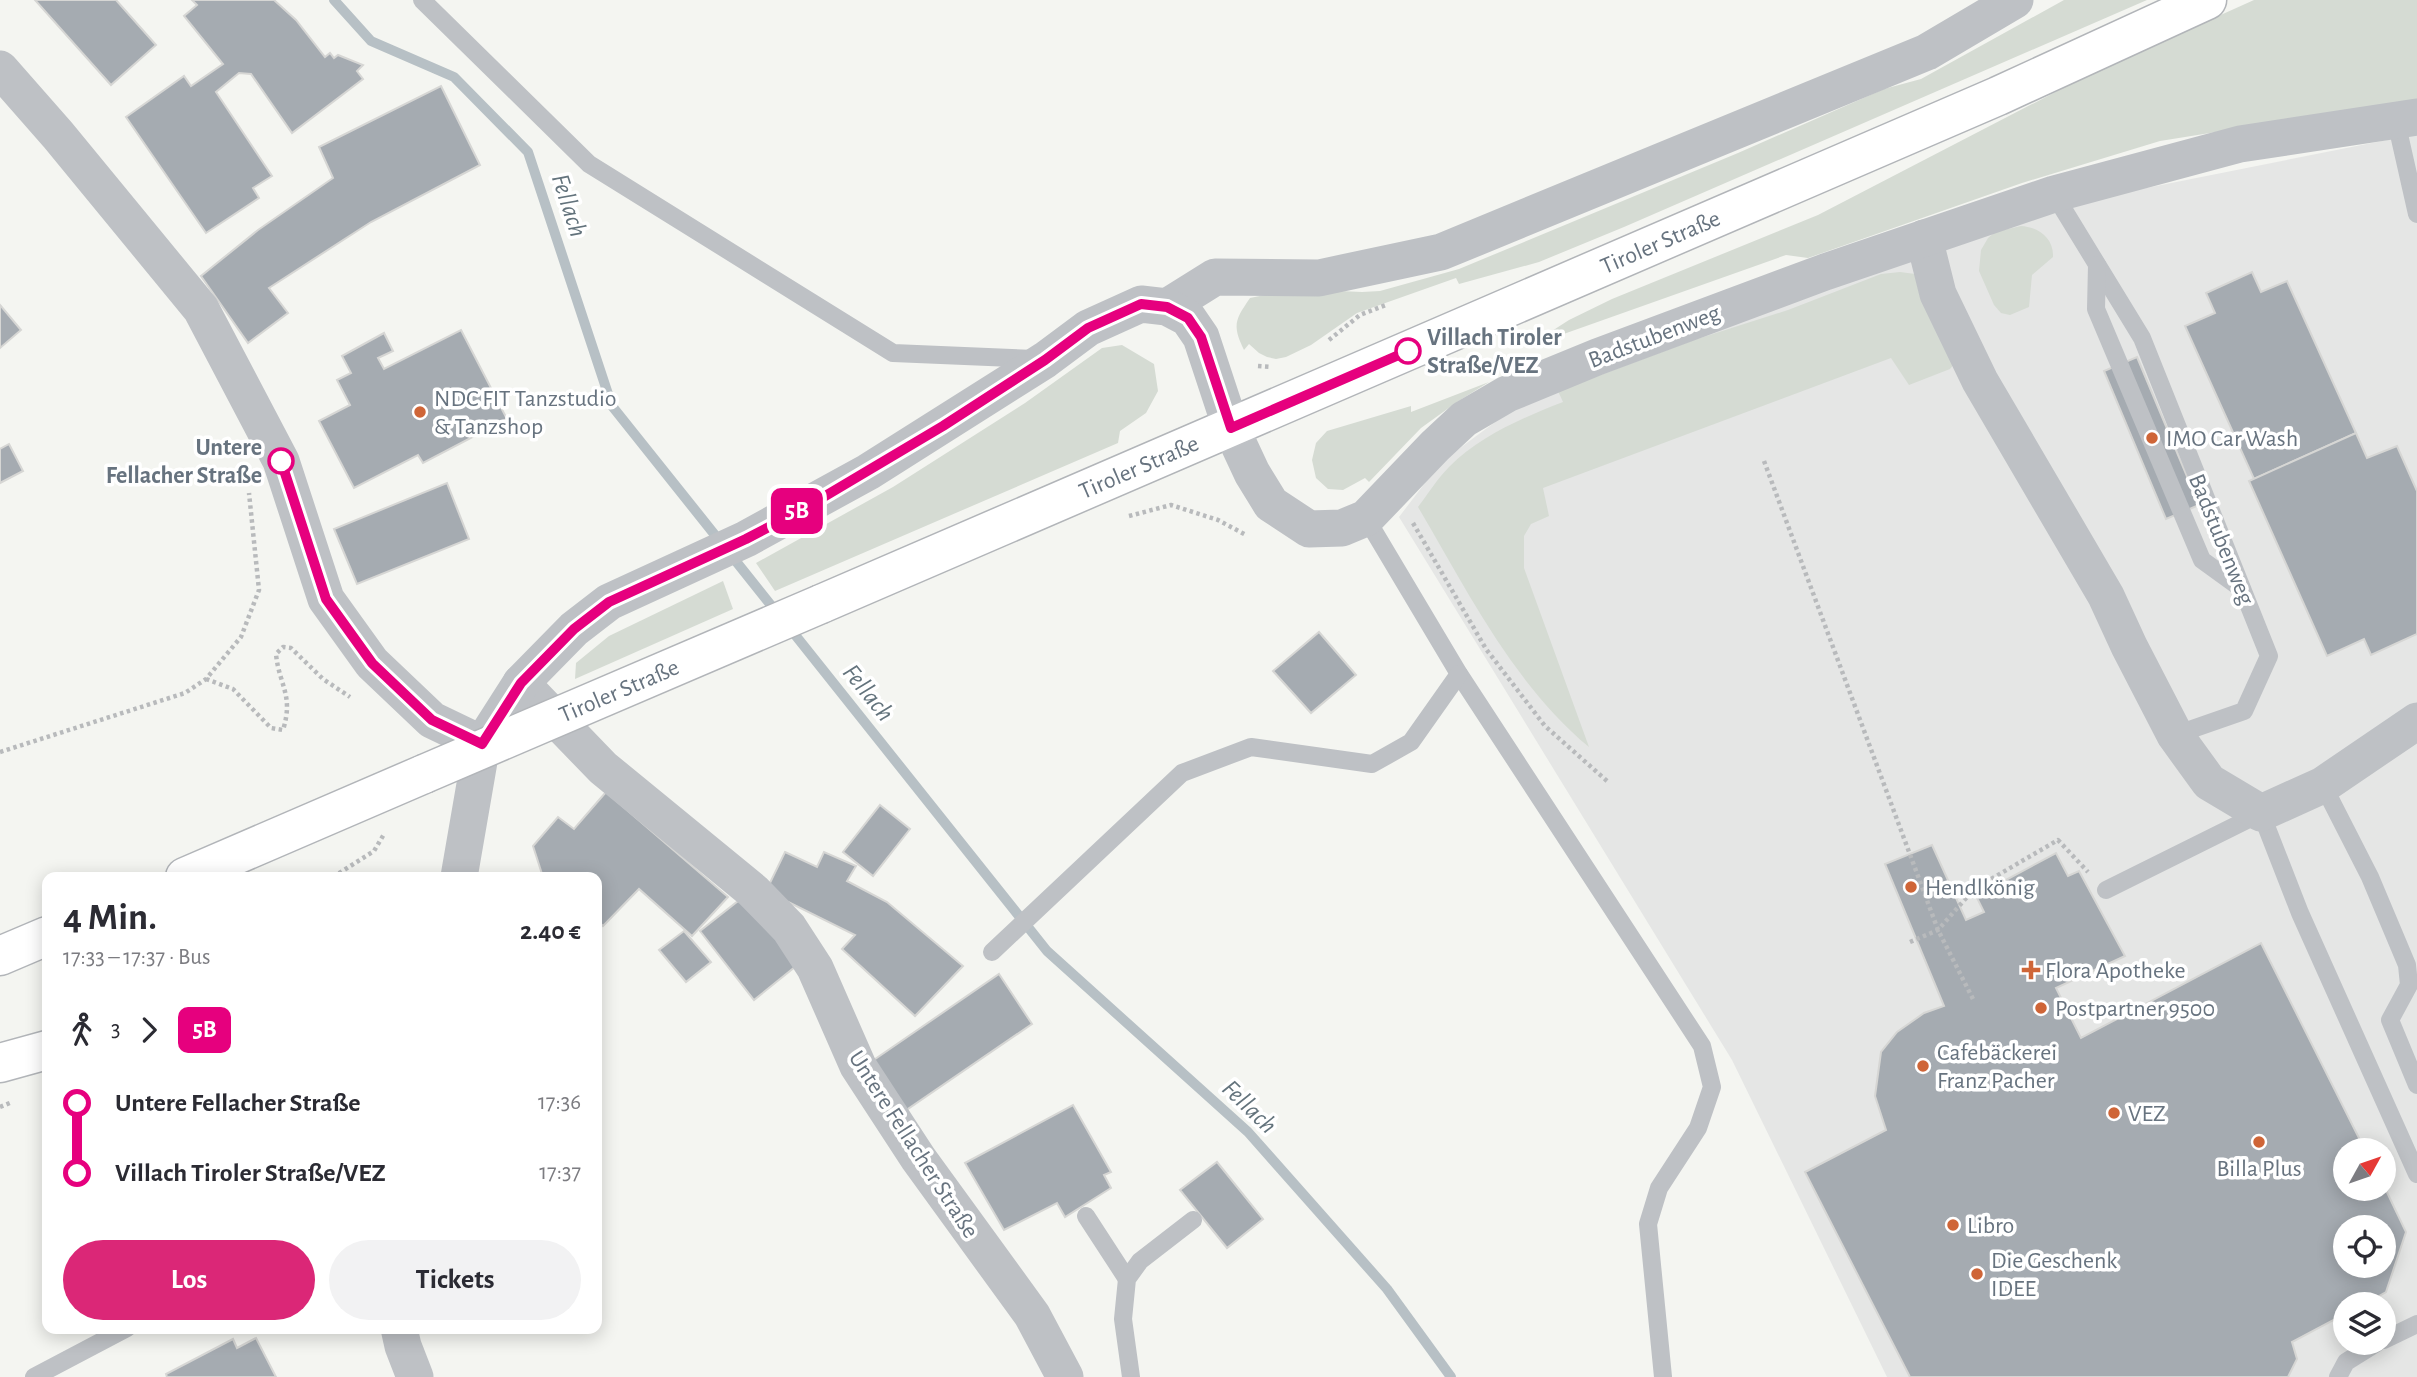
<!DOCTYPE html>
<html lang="de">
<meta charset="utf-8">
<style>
:root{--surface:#fff;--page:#f2f2f3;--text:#2b2b33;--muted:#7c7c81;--accent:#db2777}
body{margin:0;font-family:"Alegreya Sans",sans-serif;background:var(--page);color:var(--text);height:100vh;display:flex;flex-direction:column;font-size:26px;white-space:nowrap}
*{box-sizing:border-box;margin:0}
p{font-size:23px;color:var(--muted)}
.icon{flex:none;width:38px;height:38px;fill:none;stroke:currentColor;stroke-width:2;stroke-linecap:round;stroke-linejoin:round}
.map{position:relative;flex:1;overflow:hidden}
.sheet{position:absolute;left:42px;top:872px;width:560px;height:462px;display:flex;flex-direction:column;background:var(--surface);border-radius:14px;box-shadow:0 4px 18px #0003}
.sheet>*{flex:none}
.badge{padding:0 14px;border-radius:10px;font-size:24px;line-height:46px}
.needle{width:46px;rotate:50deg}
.fabs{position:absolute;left:2333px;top:1138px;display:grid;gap:14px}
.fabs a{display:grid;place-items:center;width:63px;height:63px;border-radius:50%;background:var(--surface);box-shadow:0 4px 18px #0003;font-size:35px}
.map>.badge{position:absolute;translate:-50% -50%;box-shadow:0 0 0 4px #fff}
.legs{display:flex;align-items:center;gap:10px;height:77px;padding:0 21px;font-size:23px}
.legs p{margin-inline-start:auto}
.head{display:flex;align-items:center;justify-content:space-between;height:119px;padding:0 21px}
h1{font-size:38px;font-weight:600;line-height:52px}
.button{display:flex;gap:14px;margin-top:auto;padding:14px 21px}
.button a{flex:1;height:80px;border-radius:42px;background:var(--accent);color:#fff;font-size:28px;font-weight:600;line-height:80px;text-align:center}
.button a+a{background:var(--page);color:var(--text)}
ul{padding:0 21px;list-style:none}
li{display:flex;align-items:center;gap:24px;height:70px;font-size:26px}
li i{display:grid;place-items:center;width:10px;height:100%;margin:0 9px;background:currentColor}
li i::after{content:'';width:18px;height:18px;margin:-9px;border:5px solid;border-radius:50%;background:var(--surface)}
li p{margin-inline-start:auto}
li:first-child i{background:linear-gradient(#0000 50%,currentColor 0)}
li:last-child i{background:linear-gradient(currentColor 50%,#0000 0)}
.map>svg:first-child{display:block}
</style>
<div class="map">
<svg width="2417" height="1377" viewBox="0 0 2417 1377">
<rect width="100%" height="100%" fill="#f4f5f1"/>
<path fill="#e5e6e5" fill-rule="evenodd" d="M2417,134V1377H1887L1732,1060L1399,517L1441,462L1502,417L1546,393L1850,280L2031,217L2116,194ZM2345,1150H2384V1188H2345ZM2345,1227H2384V1265H2345ZM2345,1304H2384V1342H2345Z"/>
<g fill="#d5dbd3">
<path d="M2064,0H2147L1624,227L1539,262L1459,284L1456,278L1357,313L1311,345L1286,357L1276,359L1267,357L1259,353L1249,344L1244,350C1232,325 1235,320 1250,298L1295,289L1362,292L1380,291L1459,269L1738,153L1884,89L1921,79Z"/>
<path d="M2254,0H2417V100L2160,141L2022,183L1808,258L1786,255L1527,347L1569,320L1612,299L1818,215L2096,71Z"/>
<path d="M2021,226C2038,227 2054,238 2053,257L2032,275L2029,307L2010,315L2001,313L1994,305L1979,271L1981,250L1988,238L1995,232Z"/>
<path d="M1900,272L1915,274L1955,363L1950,369L1909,385L1891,358L1543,488L1549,516L1531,524L1524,536V568L1589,747C1513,684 1467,590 1418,507C1428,494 1437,479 1449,467C1480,436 1522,418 1563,402L1558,391L1694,340L1788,310L1881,274Z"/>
<path d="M1122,345L1154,364L1158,391L1146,413L1120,431L1118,443L775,591L756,563L893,487L1025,403L1102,348Z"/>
<path d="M1489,382L1457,402L1421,428L1369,482L1365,478L1343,490L1328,489L1316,478L1312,460L1316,443L1327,431L1411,406V412Z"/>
<path d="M723,581L733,609L575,679L576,663L609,636Z"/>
</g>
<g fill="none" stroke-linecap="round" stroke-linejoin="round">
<g stroke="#b7c0c5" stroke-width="10">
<path d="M334,0L371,41L454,77L528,152L612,406L778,614"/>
<path d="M788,626L1047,951L1248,1132L1387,1289L1451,1377"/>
</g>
</g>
<g fill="#a5abb1" stroke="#d6d6d4" stroke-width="2" fill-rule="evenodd">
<path d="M35,0H116L156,45L111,85Z"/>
<path d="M192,0H274L296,20L325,57L330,53L334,58L338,55L363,65L357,71L363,79L292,133L251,74L239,73L216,92L272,176L253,188L259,198L206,233L126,117L184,76L191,86L223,64L184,16L197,5Z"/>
<path d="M441,86L480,165L371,222L269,288L288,313L248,343L201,276L258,230L333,178L319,147Z"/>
<path d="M2252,272L2261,292L2287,281L2356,433L2254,479L2185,326L2215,313L2206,293Z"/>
<path d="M0,305L21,330L0,348Z"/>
<path d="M461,330L507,419L423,463L418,455L354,488L319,421L350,405L337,380L351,373L342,356L384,333L393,351L378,358L384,369Z"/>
<path d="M2137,357L2199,505L2166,519L2104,371Z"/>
<path d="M2356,433L2367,458L2397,446L2417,491V634L2371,655L2364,639L2327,656L2249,481Z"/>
<path d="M9,444L23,471L0,483V449Z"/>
<path d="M447,483L469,539L357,584L334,529Z"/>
<path d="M1319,632L1356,675L1311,713L1273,671Z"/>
<path d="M606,792L728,897L692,936L639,889L603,926L597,920V877H545L542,874L533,846L558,817L574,829Z"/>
<path d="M880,805L910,829L873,876L843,852Z"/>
<path d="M1932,845L1966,920L1984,912L1976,896L2056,853L2068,876L2079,871L2125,956L2056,988L2081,1038L2261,943L2365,1150H2345V1188H2384V1186L2406,1232L2386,1292L2365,1304H2345V1314L2292,1342L2297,1359L2288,1377H1910L1805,1172L1886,1130L1875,1096L1881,1052L1897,1032L1924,1013L1944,1006L1885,864ZM2345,1227H2384V1265H2345Z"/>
<path d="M785,852L817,867L824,852L856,866L847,881L887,902L963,966L915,1016L842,949L855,935L766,891Z"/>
<path d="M747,894L801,962L754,1000L700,931Z"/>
<path d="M684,931L711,962L686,982L659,950Z"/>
<path d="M999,974L1032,1024L899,1115L865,1066Z"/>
<path d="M1073,1105L1111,1172L1104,1175L1111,1188L1065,1217L1057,1203L1004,1230L965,1163Z"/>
<path d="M1217,1162L1263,1219L1227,1248L1180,1190Z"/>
<path d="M256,1338L276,1377H167L166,1374L233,1339L237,1348Z"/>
</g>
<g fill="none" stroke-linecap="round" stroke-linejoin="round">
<defs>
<g id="primary">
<path id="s1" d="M821,604L1998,96L2207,0"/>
<path d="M185,877L424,774"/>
<path d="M0,956L47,936"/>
<path d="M0,1063L47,1050"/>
</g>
</defs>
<use href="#primary" stroke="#b2b5b9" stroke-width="41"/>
<g stroke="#b8babc" stroke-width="4.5" stroke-dasharray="3.5 3.5" stroke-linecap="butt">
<path d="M1329,340L1360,315L1386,305"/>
<path d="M1258,366L1271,367"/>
<path d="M1764,461L1938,930L1973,999"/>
<path d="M1129,516L1171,505L1218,520L1246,535"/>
<path d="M1413,523L1486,649L1545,726L1607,781"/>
<path d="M206,679L233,689L271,728L283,730C294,695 279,685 276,654L283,647L291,648L323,679L350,697"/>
<path d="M0,752L185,693L206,679L241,637L259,590L249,493"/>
<path d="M333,877L374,851L384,834"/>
<path d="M1910,942L1938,930L1974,889L2058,840L2088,872"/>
<path d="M0,1107L12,1102"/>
</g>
<g stroke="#bec1c5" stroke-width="18">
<path d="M422,0L589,164L893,353L1034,359"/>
<path d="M2396,121L2417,214"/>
<path d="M2054,194L2142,338L2269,656L2244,711L2175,735"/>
<path d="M2097,265L2096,309L2202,560L2242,589"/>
<path d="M1366,518L1459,674L1702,1046L1712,1087L1698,1128L1659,1188L1648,1224L1663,1377"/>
<path d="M2323,785L2370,877L2407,965L2409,985L2390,1020L2417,1085"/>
<path d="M2106,890L2261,813L2300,913L2417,1174"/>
<path d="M992,952L1182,773L1251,747L1372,764L1411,742L1459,674"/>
<path d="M1086,1216L1127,1279"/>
<path d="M2384,1340L2417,1324"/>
<path d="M34,1377L127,1328"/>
<path d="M1131,1377L1123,1319L1127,1279L1140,1261L1193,1220"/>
<path d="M2338,1377L2346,1362L2378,1342"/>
</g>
<g stroke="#bec1c5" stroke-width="37">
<path d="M0,69L58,135L201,309L281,461L326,599L372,663L432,720L482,744"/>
<path d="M1924,238L1938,294L1980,381L2106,596L2129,646L2175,735L2209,782L2261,813L2323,785L2417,721"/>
<path d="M1167,307L1215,277L1319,278L1441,252L1927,52L2015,0"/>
<path d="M521,683L603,768L753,891L789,928L815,968L858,1066L918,1158L1032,1315L1065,1377"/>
<path d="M459,877L482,744L521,683L574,629L609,602L746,539L868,472L1045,360L1088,328L1141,304L1167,307L1188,318L1201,337L1231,428L1252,473L1271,504L1309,529L1342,528L1366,518L1435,446L1464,419L1507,394L1597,357L1825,272L2054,194L2240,144L2417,117"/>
<path d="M399,1328L403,1346L415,1377"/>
</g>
<use href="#primary" stroke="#fff" stroke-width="38"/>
<defs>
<g id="primary-bridge">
<path id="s2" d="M424,774L821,604"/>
</g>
</defs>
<use href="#primary-bridge" stroke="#b2b5b9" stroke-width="41" stroke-linecap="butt"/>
<use href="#primary-bridge" stroke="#fff" stroke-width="38"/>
</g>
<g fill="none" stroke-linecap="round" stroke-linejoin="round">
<defs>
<path id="line-1" d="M281,461L326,599L372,663L432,720L482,744L521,683L574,629L609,602L746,539L805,508L943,426L1045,360L1088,328L1141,304L1167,307L1188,318L1201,337L1231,428L1408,351"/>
</defs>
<use href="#line-1" stroke="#fff" stroke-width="16"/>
<use href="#line-1" stroke="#e6007e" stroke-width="10"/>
</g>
<g fill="#fff" stroke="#e6007e" stroke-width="3.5">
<circle cx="1408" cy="351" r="12"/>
<circle cx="281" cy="461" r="12"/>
</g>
<g fill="#cf6537" stroke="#fff" stroke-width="2.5">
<circle cx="420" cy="412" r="7"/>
<circle cx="2152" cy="438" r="7"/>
<circle cx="1911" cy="887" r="7"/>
<path d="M2027.5 959.5h7v7h7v7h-7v7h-7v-7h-7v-7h7z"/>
<circle cx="2041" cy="1008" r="7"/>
<circle cx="1923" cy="1066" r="7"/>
<circle cx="2114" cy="1113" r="7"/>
<circle cx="2259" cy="1142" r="7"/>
<circle cx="1953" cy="1225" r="7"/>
<circle cx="1977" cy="1274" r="7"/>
</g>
<g text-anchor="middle" stroke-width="7" stroke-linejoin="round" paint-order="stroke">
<g font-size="24" fill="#67737f" stroke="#fff">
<text dy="8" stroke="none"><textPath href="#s1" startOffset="914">Tiroler Straße</textPath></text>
<text transform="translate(1654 336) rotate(-21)" y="8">Badstubenweg</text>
<text dy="8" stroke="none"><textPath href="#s1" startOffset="346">Tiroler Straße</textPath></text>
<text transform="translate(2222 539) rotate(68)" y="8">Badstubenweg</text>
<text dy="8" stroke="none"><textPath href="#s2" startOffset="212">Tiroler Straße</textPath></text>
<text transform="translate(914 1144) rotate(57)" y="8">Untere Fellacher Straße</text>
</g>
<g font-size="24" font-weight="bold" fill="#67737f" stroke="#fff" text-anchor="start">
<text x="1427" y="345">Villach Tiroler<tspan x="1427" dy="28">Straße/VEZ</tspan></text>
<text x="262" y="455" text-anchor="end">Untere<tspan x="262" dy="28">Fellacher Straße</tspan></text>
</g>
<g font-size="24" fill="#67737f" stroke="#fff" text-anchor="start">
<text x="434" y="406">NDC FIT Tanzstudio<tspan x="434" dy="28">&amp; Tanzshop</tspan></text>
<text x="2166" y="446">IMO Car Wash</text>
<text x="1925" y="895">Hendlkönig</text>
<text x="2045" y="978">Flora Apotheke</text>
<text x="2055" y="1016">Postpartner 9500</text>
<text x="1937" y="1060">Cafebäckerei<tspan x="1937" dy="28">Franz Pacher</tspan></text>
<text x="2128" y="1121">VEZ</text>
<text x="2259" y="1176" text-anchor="middle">Billa Plus</text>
<text x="1967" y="1233">Libro</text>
<text x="1991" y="1268">Die Geschenk<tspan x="1991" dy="28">IDEE</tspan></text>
</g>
<g font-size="26" font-style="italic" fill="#63737c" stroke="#fff">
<text transform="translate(570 205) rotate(72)" y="9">Fellach</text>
<text transform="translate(869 692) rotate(51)" y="9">Fellach</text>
<text transform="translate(1250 1106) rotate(44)" y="9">Fellach</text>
</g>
</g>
</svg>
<div class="fabs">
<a><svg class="needle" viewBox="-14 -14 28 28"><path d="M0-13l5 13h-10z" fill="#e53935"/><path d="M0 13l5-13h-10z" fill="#7c7c81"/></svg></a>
<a><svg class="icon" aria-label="locate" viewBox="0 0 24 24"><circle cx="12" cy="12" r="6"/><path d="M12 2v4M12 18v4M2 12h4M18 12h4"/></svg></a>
<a><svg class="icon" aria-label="layers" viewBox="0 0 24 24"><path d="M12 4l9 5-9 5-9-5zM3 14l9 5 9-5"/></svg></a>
</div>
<b class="badge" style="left:797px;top:511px;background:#e6007e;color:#fff">5B</b>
<section class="sheet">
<div class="head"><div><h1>4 Min.</h1><p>17:33 – 17:37 · Bus</p></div><b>2.40 €</b></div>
<div class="legs"><svg class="icon" aria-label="walk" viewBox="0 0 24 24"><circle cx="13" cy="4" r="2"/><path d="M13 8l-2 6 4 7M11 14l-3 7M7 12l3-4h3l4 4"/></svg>3<svg class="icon" aria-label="forward" viewBox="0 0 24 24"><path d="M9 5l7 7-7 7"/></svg><b class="badge" style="background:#e6007e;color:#fff">5B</b></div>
<ul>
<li><i style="color:#e6007e"></i><b>Untere Fellacher Straße</b><p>17:36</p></li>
<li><i style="color:#e6007e"></i><b>Villach Tiroler Straße/VEZ</b><p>17:37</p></li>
</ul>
<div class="button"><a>Los</a><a>Tickets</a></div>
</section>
</div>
